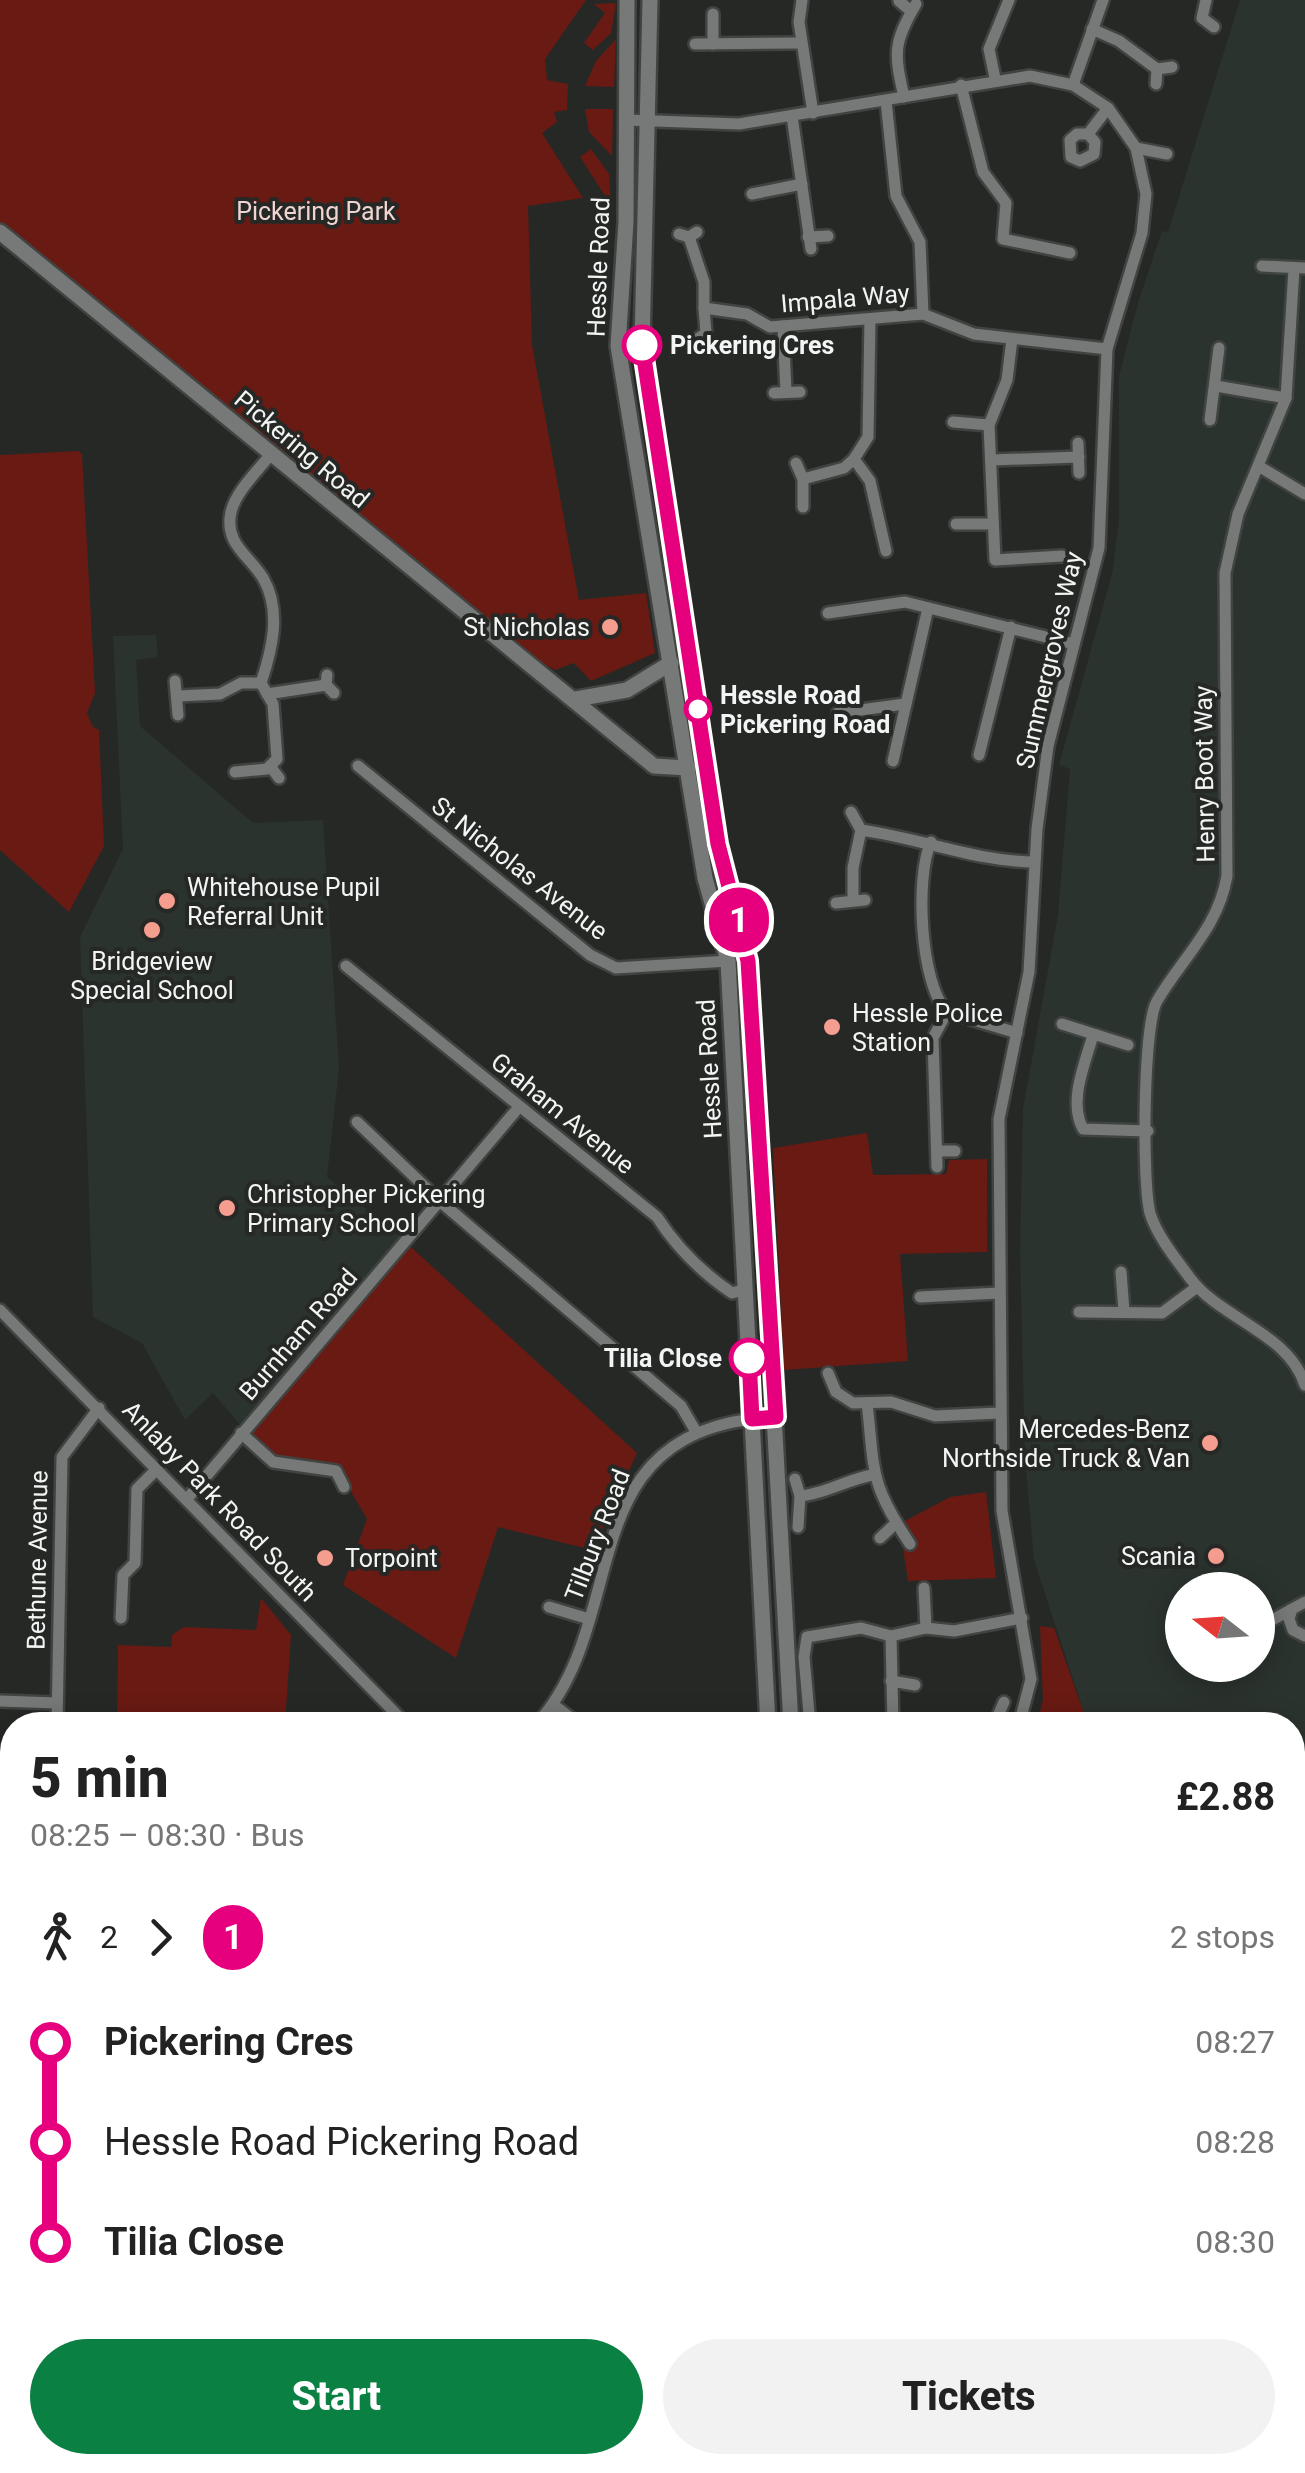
<!DOCTYPE html>
<meta charset="utf-8">
<style>
:root{--surface:#fff;--page:#f2f2f2;--text:#222;--muted:#767676;--accent:#0b8043}
body{margin:0;font-family:Roboto,sans-serif;background:var(--page);color:var(--text);height:100vh;display:flex;flex-direction:column;font-size:38px;white-space:nowrap}
*{box-sizing:border-box;margin:0}
p{font-size:32px;color:var(--muted)}
.icon{flex:none;width:55px;height:55px;fill:none;stroke:currentColor;stroke-width:2;stroke-linecap:round;stroke-linejoin:round}
.map{position:relative;flex:1;overflow:hidden}
.panel{position:absolute;left:0px;top:1712px;width:1305px;height:762px;display:flex;flex-direction:column;background:var(--surface);border-radius:40px 40px 0 0;box-shadow:0 5px 25px #0003}
.panel>*{flex:none}
.badge{padding:0 20px;border-radius:32px;font-size:35px;line-height:65px}
.needle{width:65px;rotate:287deg}
.tools{position:absolute;left:1165px;top:1572px;display:grid;gap:20px}
.tools a{display:grid;place-items:center;width:110px;height:110px;border-radius:50%;background:var(--surface);box-shadow:0 5px 25px #0003;font-size:50px}
.map>.badge{position:absolute;translate:-50% -50%;box-shadow:0 0 0 5px #fff}
.legs{display:flex;align-items:center;gap:15px;height:110px;padding:0 30px;font-size:32px}
.legs p{margin-inline-start:auto}
.summary{display:flex;align-items:center;justify-content:space-between;height:170px;padding:0 30px}
h1{font-size:55px;font-weight:800;line-height:75px}
.action{display:flex;gap:20px;margin-top:auto;padding:20px 30px}
.action a{flex:1;height:115px;border-radius:60px;background:var(--accent);color:#fff;font-size:40px;font-weight:800;line-height:115px;text-align:center}
.action a+a{background:var(--page);color:var(--text)}
ul{padding:0 30px;list-style:none}
li{display:flex;align-items:center;gap:35px;height:100px;font-size:38px}
li i{display:grid;place-items:center;width:15px;height:100%;margin:0 12px;background:currentColor}
li i::after{content:'';width:25px;height:25px;margin:-12px;border:8px solid;border-radius:50%;background:var(--surface)}
li p{margin-inline-start:auto}
li:first-child i{background:linear-gradient(#0000 50%,currentColor 0)}
li:last-child i{background:linear-gradient(currentColor 50%,#0000 0)}
.map>svg:first-child{display:block}
</style>
<div class="map">
<svg width="1305" height="2473" viewBox="0 0 1305 2473">
<rect width="100%" height="100%" fill="#262826"/>
<g fill="#2b332e" fill-rule="evenodd">
<path d="M1240,0H1305V2473H998L997,2463L1292,2462V1725H1088L1034,1560L1025,1458L1020,1251L1023,1109L1058,915L1070,769L1059,765L1112,574L1119,521V376L1138,303L1162,231L1168,232ZM1182,1590H1258V1665H1182Z"/>
<path d="M156,635L158,657L136,660L140,726L253,823L323,820L339,1069L327,1177L402,1239L242,1427L213,1393L185,1420L142,1343L93,1317L80,937L123,849L113,636Z"/>
</g>
<g fill="#691a13">
<path d="M0,0H586L545,59L547,80L568,84L567,110L554,112L557,122L542,133L583,198L528,206L532,345L579,600L646,593L655,653L591,681L574,663L555,670L526,654L0,228Z"/>
<path d="M616,3L611,33L593,50L584,43L605,13L594,4Z"/>
<path d="M616,39L614,87L585,86L596,61Z"/>
<path d="M585,109H613L612,156L589,132Z"/>
<path d="M591,149L609,174L611,205L580,157Z"/>
<path d="M78,451L82,454L95,693L87,713L93,727L99,730L104,846L69,912L0,850V455Z"/>
<path d="M867,1133L873,1175L946,1174L949,1160L987,1159V1252L900,1254L908,1361L784,1370L773,1148Z"/>
<path d="M402,1239L637,1453L593,1550L498,1527L456,1658L343,1585L367,1519L336,1466L273,1455L242,1427Z"/>
<path d="M986,1492L996,1578L908,1581L903,1549L917,1543L903,1522L950,1497Z"/>
<path d="M261,1598L291,1635L285,1725H117L118,1645L171,1647L172,1635L184,1627L256,1630Z"/>
<path d="M1040,1626L1054,1628L1088,1725H1037L1043,1699Z"/>
</g>
<g fill="none" stroke-linecap="round" stroke-linejoin="round">
<path stroke="#495a50" stroke-width="2.5" d="M981,2462V2473"/>
<defs>
<g id="street">
<path d="M802,0L799,22L813,113"/>
<path d="M1206,0L1202,18L1214,27"/>
<path d="M899,1L911,11"/>
<path d="M713,14V44"/>
<path d="M1092,29L1119,41L1157,69"/>
<path d="M695,44L801,43"/>
<path d="M995,78L989,49L1009,0"/>
<path d="M1156,84L1157,69L1172,67"/>
<path d="M961,85L983,172L1006,203L1003,239L1070,253"/>
<path d="M1073,85L1103,0"/>
<path d="M904,97C894,53 893,43 916,4"/>
<path d="M886,101L896,196L920,242L923,314"/>
<path d="M792,116L811,249"/>
<path d="M627,120L739,124L1030,76L1073,85L1108,108L1136,148L1146,194L1142,233L1107,349L1099,548L1048,746L1037,829L1029,972L999,1119L1002,1511L1031,1679L1019,1725"/>
<path d="M1088,134H1077L1070,140L1071,157L1080,161L1094,154L1095,142L1088,134L1108,108"/>
<path d="M1136,148L1167,154"/>
<path d="M752,194L802,184"/>
<path d="M679,234L689,237L697,232"/>
<path d="M689,237L704,282V308L747,314L770,327L923,314L974,334L1107,349"/>
<path d="M808,237L828,236"/>
<path d="M1262,266L1305,268"/>
<path d="M1294,269L1286,398L1238,514L1225,573L1227,876C1218,928 1183,957 1157,1001C1143,1025 1142,1183 1150,1213C1157,1236 1176,1259 1190,1278C1220,1319 1288,1332 1305,1385"/>
<path d="M870,319L868,437L854,459L870,481L886,551"/>
<path d="M783,326L786,392"/>
<path d="M1012,339L1007,380L989,425L995,560L1062,556"/>
<path d="M696,340L706,333L704,308"/>
<path d="M1216,386L1286,398"/>
<path d="M774,393L800,392"/>
<path d="M1210,420L1219,348"/>
<path d="M953,422L989,425"/>
<path d="M1078,443L1079,473"/>
<path d="M991,460L1079,457"/>
<path d="M796,463L803,479V507"/>
<path d="M1260,467L1305,494"/>
<path d="M803,479L844,468L854,459"/>
<path d="M956,524H993"/>
<path d="M828,613L905,602L1074,644"/>
<path d="M327,675L326,685L334,693"/>
<path d="M175,681L178,715"/>
<path d="M267,694L326,685"/>
<path d="M178,696L220,694L241,683H261"/>
<path d="M838,713L905,704"/>
<path d="M979,755L1011,627"/>
<path d="M893,761L928,608"/>
<path d="M270,766L279,778"/>
<path d="M358,766L590,955L616,968L728,961"/>
<path d="M235,772L267,769L277,759L273,704L261,683C272,650 282,611 263,578C249,555 224,544 231,512C236,491 258,471 270,455"/>
<path d="M851,812L861,830"/>
<path d="M931,842C915,876 920,984 947,1012L933,1038L937,1167"/>
<path d="M853,899V868L861,830C920,838 974,861 1034,862"/>
<path d="M836,903L865,900"/>
<path d="M346,966L657,1217C677,1248 701,1272 732,1293L746,1289"/>
<path d="M947,1012L1017,1033"/>
<path d="M1062,1024L1128,1045"/>
<path d="M1093,1035C1085,1064 1068,1101 1083,1129L1148,1131"/>
<path d="M357,1122L442,1203L681,1406L695,1430"/>
<path d="M937,1151H955"/>
<path d="M1121,1272L1124,1311"/>
<path d="M920,1297L999,1293"/>
<path d="M0,1310L407,1725"/>
<path d="M1079,1312L1162,1313L1197,1287"/>
<path d="M828,1373L836,1392L853,1403L891,1402L935,1416L999,1413"/>
<path d="M867,1403C875,1473 869,1482 910,1544"/>
<path d="M241,1433L273,1462L336,1471L344,1487"/>
<path d="M795,1479L800,1496L798,1527"/>
<path d="M800,1496C825,1494 846,1480 872,1475"/>
<path d="M187,1499L519,1107"/>
<path d="M880,1538L896,1523"/>
<path d="M924,1588L926,1628"/>
<path d="M1305,1602L1292,1609L1289,1619L1293,1630L1305,1636"/>
<path d="M549,1607L589,1619"/>
<path d="M121,1618L123,1575L135,1563L137,1489L157,1469"/>
<path d="M1258,1619H1274L1292,1609"/>
<path d="M891,1636L893,1725"/>
<path d="M891,1681L915,1685"/>
<path d="M0,1701L56,1703"/>
<path d="M554,1705L580,1725"/>
<path d="M57,1725L62,1457L99,1408"/>
<path d="M536,1725C632,1620 570,1442 752,1419"/>
<path d="M810,1725L804,1657L807,1637L861,1628L891,1636L926,1628L954,1631L1022,1618"/>
<path d="M994,1725L1004,1702"/>
<path d="M0,1952H12"/>
<path d="M1292,2139L1305,2093"/>
<path d="M1009,2462V2473"/>
<path d="M37,2473L39,2462"/>
<path d="M244,2473L246,2462"/>
<path d="M610,2473L617,2462"/>
<path d="M1298,2473L1305,2415"/>
</g>
<g id="secondary">
<path d="M627,0L626,222L618,346L705,878L728,961L768,1725"/>
<path d="M650,0L642,345L718,844L749,961L791,1725"/>
<path d="M0,232L654,766L688,768"/>
<path d="M576,699L627,690L671,663"/>
<path d="M1292,2314L1305,2325"/>
<path d="M0,2402L12,2405"/>
<path d="M304,2462L362,2473"/>
<path d="M806,2462V2473"/>
</g>
</defs>
<use href="#street" stroke="#414341" stroke-width="16"/>
<use href="#secondary" stroke="#414341" stroke-width="20"/>
<use href="#street" stroke="#767977" stroke-width="11"/>
<use href="#secondary" stroke="#767977" stroke-width="15"/>
</g>
<g fill="none" stroke-linecap="round" stroke-linejoin="round">
<defs>
<path id="line-1" d="M642,345L718,844L748,961L776,1417L752,1419L749,1358"/>
</defs>
<use href="#line-1" stroke="#fff" stroke-width="22"/>
<use href="#line-1" stroke="#e6007e" stroke-width="15"/>
</g>
<g fill="#fff" stroke="#e6007e" stroke-width="5">
<circle cx="642" cy="345" r="18"/>
<circle cx="698" cy="709" r="12"/>
<circle cx="749" cy="1358" r="18"/>
</g>
<g fill="#f59d8f" stroke="#262826" stroke-width="4">
<circle cx="610" cy="627" r="10"/>
<circle cx="167" cy="901" r="10"/>
<circle cx="152" cy="930" r="10"/>
<circle cx="832" cy="1027" r="10"/>
<circle cx="227" cy="1208" r="10"/>
<circle cx="1210" cy="1443" r="10"/>
<circle cx="1216" cy="1556" r="10"/>
<circle cx="325" cy="1558" r="10"/>
</g>
<g text-anchor="middle" stroke-width="8" stroke-linejoin="round" paint-order="stroke">
<g font-size="25" fill="#efd4d0" stroke="#262826">
<text x="316" y="220">Pickering Park</text>
</g>
<g font-size="25" fill="#f3f5f4" stroke="#262826">
<text transform="translate(598 267) rotate(-88)" y="9">Hessle Road</text>
<text transform="translate(845 298) rotate(-5)" y="9">Impala Way</text>
<text transform="translate(302 449) rotate(40)" y="9">Pickering Road</text>
<text transform="translate(1049 660) rotate(-77)" y="9">Summergroves Way</text>
<text transform="translate(1204 774) rotate(-91)" y="9">Henry Boot Way</text>
<text transform="translate(520 868) rotate(38)" y="9">St Nicholas Avenue</text>
<text transform="translate(709 1069) rotate(-93)" y="9">Hessle Road</text>
<text transform="translate(563 1113) rotate(39)" y="9">Graham Avenue</text>
<text transform="translate(298 1334) rotate(-49)" y="9">Burnham Road</text>
<text transform="translate(220 1501) rotate(46)" y="9">Anlaby Park Road South</text>
<text transform="translate(597 1535) rotate(-69)" y="9">Tilbury Road</text>
<text transform="translate(37 1560) rotate(-89)" y="9">Bethune Avenue</text>
</g>
<g font-size="25" font-weight="bold" fill="#f3f5f4" stroke="#262826" text-anchor="start">
<text x="670" y="354">Pickering Cres</text>
<text x="720" y="704">Hessle Road<tspan x="720" dy="29">Pickering Road</tspan></text>
<text x="722" y="1367" text-anchor="end">Tilia Close</text>
</g>
<g font-size="25" fill="#f3f5f4" stroke="#262826" text-anchor="start">
<text x="590" y="636" text-anchor="end">St Nicholas</text>
<text x="187" y="896">Whitehouse Pupil<tspan x="187" dy="29">Referral Unit</tspan></text>
<text x="152" y="970" text-anchor="middle">Bridgeview<tspan x="152" dy="29">Special School</tspan></text>
<text x="852" y="1022">Hessle Police<tspan x="852" dy="29">Station</tspan></text>
<text x="247" y="1203">Christopher Pickering<tspan x="247" dy="29">Primary School</tspan></text>
<text x="1190" y="1438" text-anchor="end">Mercedes-Benz<tspan x="1190" dy="29">Northside Truck &amp; Van</tspan></text>
<text x="1196" y="1565" text-anchor="end">Scania</text>
<text x="345" y="1567">Torpoint</text>
</g>
</g>
</svg>
<div class="tools">
<a><svg class="needle" viewBox="-14 -14 28 28"><path d="M0-13l5 13h-10z" fill="#e53935"/><path d="M0 13l5-13h-10z" fill="#767676"/></svg></a>
</div>
<b class="badge" style="left:739px;top:920px;background:#e6007e;color:#fff">1</b>
<section class="panel">
<div class="summary"><div><h1>5 min</h1><p>08:25 – 08:30 · Bus</p></div><b>£2.88</b></div>
<div class="legs"><svg class="icon" aria-label="walk" viewBox="0 0 24 24"><circle cx="13" cy="4" r="2"/><path d="M13 8l-2 6 4 7M11 14l-3 7M7 12l3-4h3l4 4"/></svg>2<svg class="icon" aria-label="forward" viewBox="0 0 24 24"><path d="M9 5l7 7-7 7"/></svg><b class="badge" style="background:#e6007e;color:#fff">1</b><p>2 stops</p></div>
<ul>
<li><i style="color:#e6007e"></i><b>Pickering Cres</b><p>08:27</p></li>
<li><i style="color:#e6007e"></i><span>Hessle Road Pickering Road</span><p>08:28</p></li>
<li><i style="color:#e6007e"></i><b>Tilia Close</b><p>08:30</p></li>
</ul>
<div class="action"><a>Start</a><a>Tickets</a></div>
</section>
</div>
